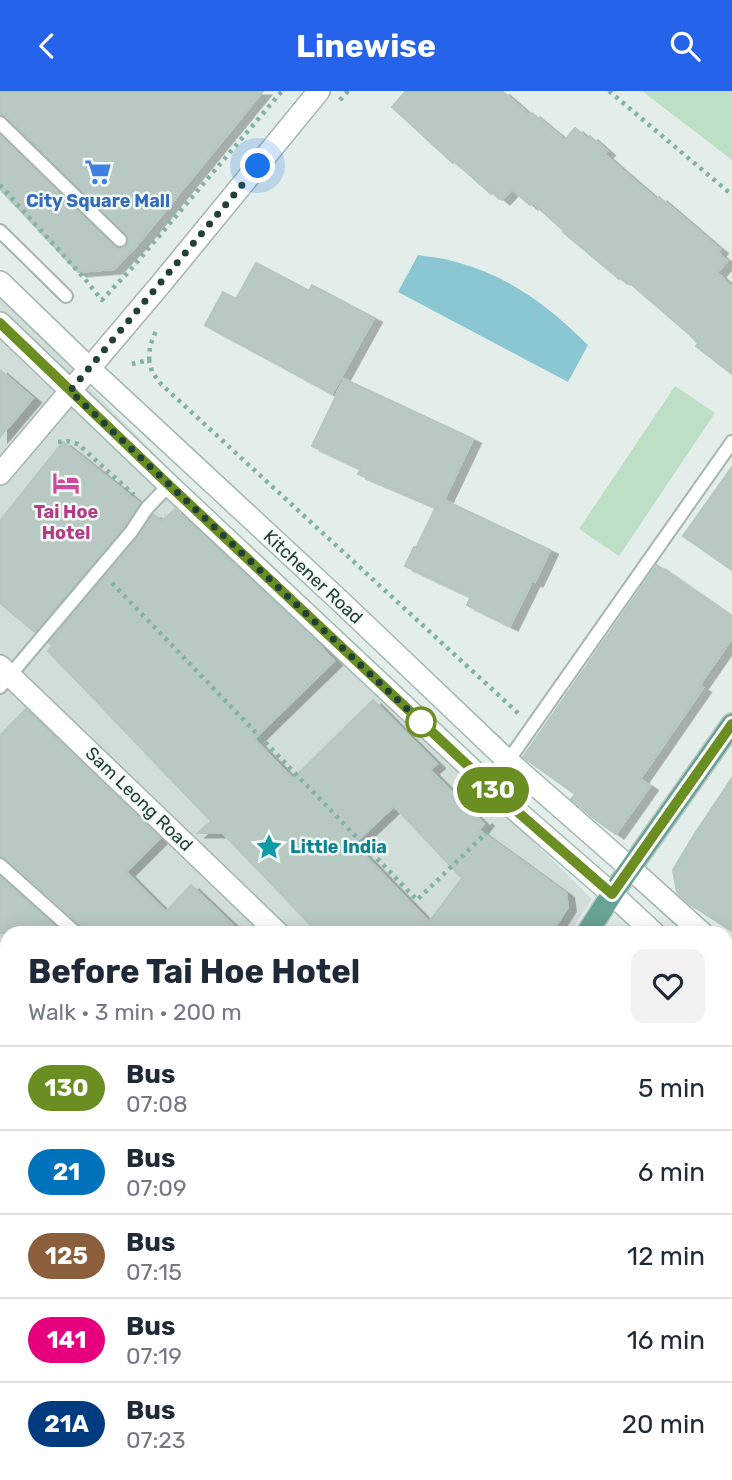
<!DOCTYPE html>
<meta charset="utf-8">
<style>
:root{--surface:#fff;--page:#f2f2f3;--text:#1f2937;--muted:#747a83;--line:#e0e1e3;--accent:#2563eb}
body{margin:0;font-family:Rubik,sans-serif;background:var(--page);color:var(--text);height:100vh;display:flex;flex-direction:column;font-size:26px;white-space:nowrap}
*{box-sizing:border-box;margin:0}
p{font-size:23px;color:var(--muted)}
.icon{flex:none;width:38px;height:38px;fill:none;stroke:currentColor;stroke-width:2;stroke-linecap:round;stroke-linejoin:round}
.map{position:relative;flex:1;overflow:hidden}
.side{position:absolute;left:0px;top:835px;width:733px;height:555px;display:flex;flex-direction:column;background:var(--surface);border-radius:21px 21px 0 0;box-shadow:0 4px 18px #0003}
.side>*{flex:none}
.badge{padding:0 14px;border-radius:23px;font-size:24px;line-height:46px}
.you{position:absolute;width:35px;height:35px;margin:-18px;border:5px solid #fff;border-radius:50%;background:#1a73e8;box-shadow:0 0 0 10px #1a73e833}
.map>.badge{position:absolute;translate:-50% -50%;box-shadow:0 0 0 4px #fff}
.round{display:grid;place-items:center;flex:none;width:74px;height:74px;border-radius:14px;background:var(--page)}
.overview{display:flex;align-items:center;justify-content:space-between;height:119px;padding:0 28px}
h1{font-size:33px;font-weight:700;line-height:52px}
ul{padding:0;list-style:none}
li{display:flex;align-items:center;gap:21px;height:84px;padding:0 28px;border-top:2px solid var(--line)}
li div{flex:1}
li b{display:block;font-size:26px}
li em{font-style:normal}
li .badge{min-width:77px;font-weight:700;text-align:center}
header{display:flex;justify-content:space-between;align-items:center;height:91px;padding:0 28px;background:var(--accent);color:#fff;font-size:32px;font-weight:700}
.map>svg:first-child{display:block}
</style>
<header><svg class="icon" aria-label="back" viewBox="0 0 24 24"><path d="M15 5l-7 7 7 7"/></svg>Linewise<svg class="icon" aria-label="search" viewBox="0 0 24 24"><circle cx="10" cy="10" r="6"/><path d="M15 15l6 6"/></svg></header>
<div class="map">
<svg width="732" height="1389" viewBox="0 0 732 1389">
<defs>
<filter id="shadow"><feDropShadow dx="8" dy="4.5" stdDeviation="0" flood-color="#0004"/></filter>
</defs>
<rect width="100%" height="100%" fill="#e3ede9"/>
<path fill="#d1ddd8" d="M0,199L75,281L485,703L592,808L570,842H7V1382L207,1383L203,1389H0Z"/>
<g fill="#bcdfc6">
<path d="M642,0H732V69Z"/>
<path d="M675,295L715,322L619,465L579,438Z"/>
</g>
<path fill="#8ac7d3" d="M418,164C430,166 443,167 456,171C511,186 548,215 588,254L568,291L398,201Z"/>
<g fill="#b8c8c2" stroke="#b5c7c0" stroke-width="2" fill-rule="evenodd" filter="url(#shadow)">
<path d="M0,0H263L137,154L114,178L78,181L0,98V44L114,155L119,158L126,156L128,152V146L6,26L0,23Z"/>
<path d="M406,0H502L529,24L532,22L565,49L575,37L588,48L590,45L607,60L604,63L657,109L659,106L720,158L717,161L727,170L717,182L732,196V283L696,255L698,252L689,243L631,193L630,194L621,186L619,188L563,141L564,140L532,111L530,114L512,98L502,109L492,101L491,103L454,70L453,72L392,16Z"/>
<path d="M256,172L309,200L312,194L374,227L332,303L205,234L223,201L236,208Z"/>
<path d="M0,279L33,307L0,346Z"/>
<path d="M344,288L473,348L444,409L550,459L535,491L532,490L510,535L467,514L471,506L405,475L414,456L416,457L436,416L358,383L361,378L312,355Z"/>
<path d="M63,351L140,412L124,436L35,541L0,512V430Z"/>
<path d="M732,376V479L683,445Z"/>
<path d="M175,418L305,539L334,570L254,648L293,688L373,609L437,673L430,679L484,733L479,739L566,802L568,816L551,842H318L223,742H198L211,730L48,560L53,555L49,552L138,447L153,423L162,430ZM394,715L462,787L429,831L354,753Z"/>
<path d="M657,474L732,526V547L699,595L703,597L640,688L650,695L616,743L596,729L571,708L575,703L523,666Z"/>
<path d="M26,618L160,747L126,781L166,821L191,794L241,842H85L82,835L6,767L0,765V645Z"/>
<path d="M732,687V840L688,812L677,801L673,779L694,744Z"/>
<path d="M0,786L63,842H0Z"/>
</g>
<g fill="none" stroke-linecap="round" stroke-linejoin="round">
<defs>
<g id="lane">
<path d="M0,32L120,149"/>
<path d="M0,140L66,205"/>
<path d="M0,596L131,441L147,417L169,394"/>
<path d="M508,670L732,351"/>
<path d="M0,774L76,842"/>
<path d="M726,886L732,881"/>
<path d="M663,1382L670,1389"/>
<path d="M404,1389L410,1382"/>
</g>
<g id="street">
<path d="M0,383L160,194L319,0"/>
<path d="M0,575L278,842"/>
<path d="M630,777L702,842"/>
<path d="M612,803L654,842"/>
<path d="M726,863L732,868"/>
<path d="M726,906L732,911"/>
<path d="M726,1241L732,1246"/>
<path d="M0,1243L7,1248"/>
<path d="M214,1382L223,1389"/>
</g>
<g id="secondary">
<path d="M0,191L89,277L339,509L508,670L630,777"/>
<path d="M0,232L169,394L512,716L612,803"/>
<path d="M0,965L7,972"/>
<path d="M459,1382L467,1389"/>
</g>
<g id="primary">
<path d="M587,842L612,803L732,633"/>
<path d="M236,1389L241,1382"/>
</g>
</defs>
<use href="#lane" stroke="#a5b5b0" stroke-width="16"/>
<use href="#street" stroke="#a5b5b0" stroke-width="24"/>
<use href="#secondary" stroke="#a1b9b1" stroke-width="24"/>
<use href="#primary" stroke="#c1c9c7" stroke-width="24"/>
<g stroke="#83b2a4" stroke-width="4.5" stroke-dasharray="3.5 5" stroke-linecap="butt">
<path d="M609,0L732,104"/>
<path d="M340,9L348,0"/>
<path d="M0,94L84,187L102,209L132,177L282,0"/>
<path d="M149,269L150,255L157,237"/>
<path d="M132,273L149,269L152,281L161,293L519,623"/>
<path d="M58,351L67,350L78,353L134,404"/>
<path d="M112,492L417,809L479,749L496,731"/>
<path d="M726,962L732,967"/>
<path d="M0,1351L7,1340"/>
</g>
<use href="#lane" stroke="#fff" stroke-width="12"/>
<use href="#street" stroke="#fff" stroke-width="21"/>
<use href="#secondary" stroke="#fff" stroke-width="21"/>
<use href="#primary" stroke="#67a495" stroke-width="21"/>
</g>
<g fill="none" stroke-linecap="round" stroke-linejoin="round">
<defs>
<path id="line" d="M0,232L169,394L512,716L612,803L732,633"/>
</defs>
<use href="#line" stroke="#fff" stroke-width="16"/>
<use href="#line" stroke="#6b8e23" stroke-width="10"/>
<path stroke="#223f38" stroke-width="7" stroke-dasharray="0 12.6" d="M258,75L70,300L421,631"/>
</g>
<defs>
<symbol id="supermarket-bare" viewBox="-9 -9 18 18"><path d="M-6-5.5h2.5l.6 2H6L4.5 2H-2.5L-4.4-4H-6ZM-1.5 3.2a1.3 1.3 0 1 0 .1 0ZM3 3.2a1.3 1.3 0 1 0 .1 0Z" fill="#3f7fe0" stroke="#f4faf7" stroke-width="2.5" paint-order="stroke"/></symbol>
<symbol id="hotel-bare" viewBox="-9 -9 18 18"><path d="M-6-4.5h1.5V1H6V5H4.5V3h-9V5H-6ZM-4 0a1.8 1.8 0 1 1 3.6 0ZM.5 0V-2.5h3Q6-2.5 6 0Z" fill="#d1479c" stroke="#f4faf7" stroke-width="2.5" paint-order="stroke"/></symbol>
<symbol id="sight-bare" viewBox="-9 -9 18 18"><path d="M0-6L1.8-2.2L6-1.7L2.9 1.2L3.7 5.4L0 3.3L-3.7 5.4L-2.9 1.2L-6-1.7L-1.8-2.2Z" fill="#0f9aa8" stroke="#f4faf7" stroke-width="2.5" paint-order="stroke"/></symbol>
</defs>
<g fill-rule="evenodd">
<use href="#supermarket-bare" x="79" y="62" width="38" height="38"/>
<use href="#hotel-bare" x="47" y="373" width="38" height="38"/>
<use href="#sight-bare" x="250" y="737" width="38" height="38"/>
</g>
<circle fill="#fff" stroke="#6b8e23" stroke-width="3.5" cx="421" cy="631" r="14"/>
<g text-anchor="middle" stroke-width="5" stroke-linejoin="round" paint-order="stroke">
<g font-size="18" font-weight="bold" fill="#366cbe" stroke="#f4faf7">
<text x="98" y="116">City Square Mall</text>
</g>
<g font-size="18" font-weight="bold" fill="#b23c85" stroke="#f4faf7">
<text x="66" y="427">Tai Hoe<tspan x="66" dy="21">Hotel</tspan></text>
</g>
<g font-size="18" fill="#223f38" stroke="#f4faf7">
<text transform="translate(313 486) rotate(43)" y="6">Kitchener Road</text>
<text transform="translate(139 708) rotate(44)" y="6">Sam Leong Road</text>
</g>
<g font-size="18" font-weight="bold" fill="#0d838f" stroke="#f4faf7" text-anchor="start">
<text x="290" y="762">Little India</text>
</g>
</g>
</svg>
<div class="you" style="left:258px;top:75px"></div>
<b class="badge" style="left:493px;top:699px;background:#6b8e23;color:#fff">130</b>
<section class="side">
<div class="overview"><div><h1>Before Tai Hoe Hotel</h1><p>Walk · 3 min · 200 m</p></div><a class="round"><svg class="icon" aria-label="heart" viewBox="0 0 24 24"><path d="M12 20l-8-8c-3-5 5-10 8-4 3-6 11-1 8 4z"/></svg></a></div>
<ul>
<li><span class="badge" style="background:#6b8e23;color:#fff">130</span><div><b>Bus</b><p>07:08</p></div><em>5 min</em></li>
<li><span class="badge" style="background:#0072bc;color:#fff">21</span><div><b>Bus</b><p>07:09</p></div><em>6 min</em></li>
<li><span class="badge" style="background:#8b5e3c;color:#fff">125</span><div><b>Bus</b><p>07:15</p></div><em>12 min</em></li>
<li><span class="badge" style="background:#e6007e;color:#fff">141</span><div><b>Bus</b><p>07:19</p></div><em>16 min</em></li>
<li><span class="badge" style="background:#003b80;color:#fff">21A</span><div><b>Bus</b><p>07:23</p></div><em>20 min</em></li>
</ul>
</section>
</div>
